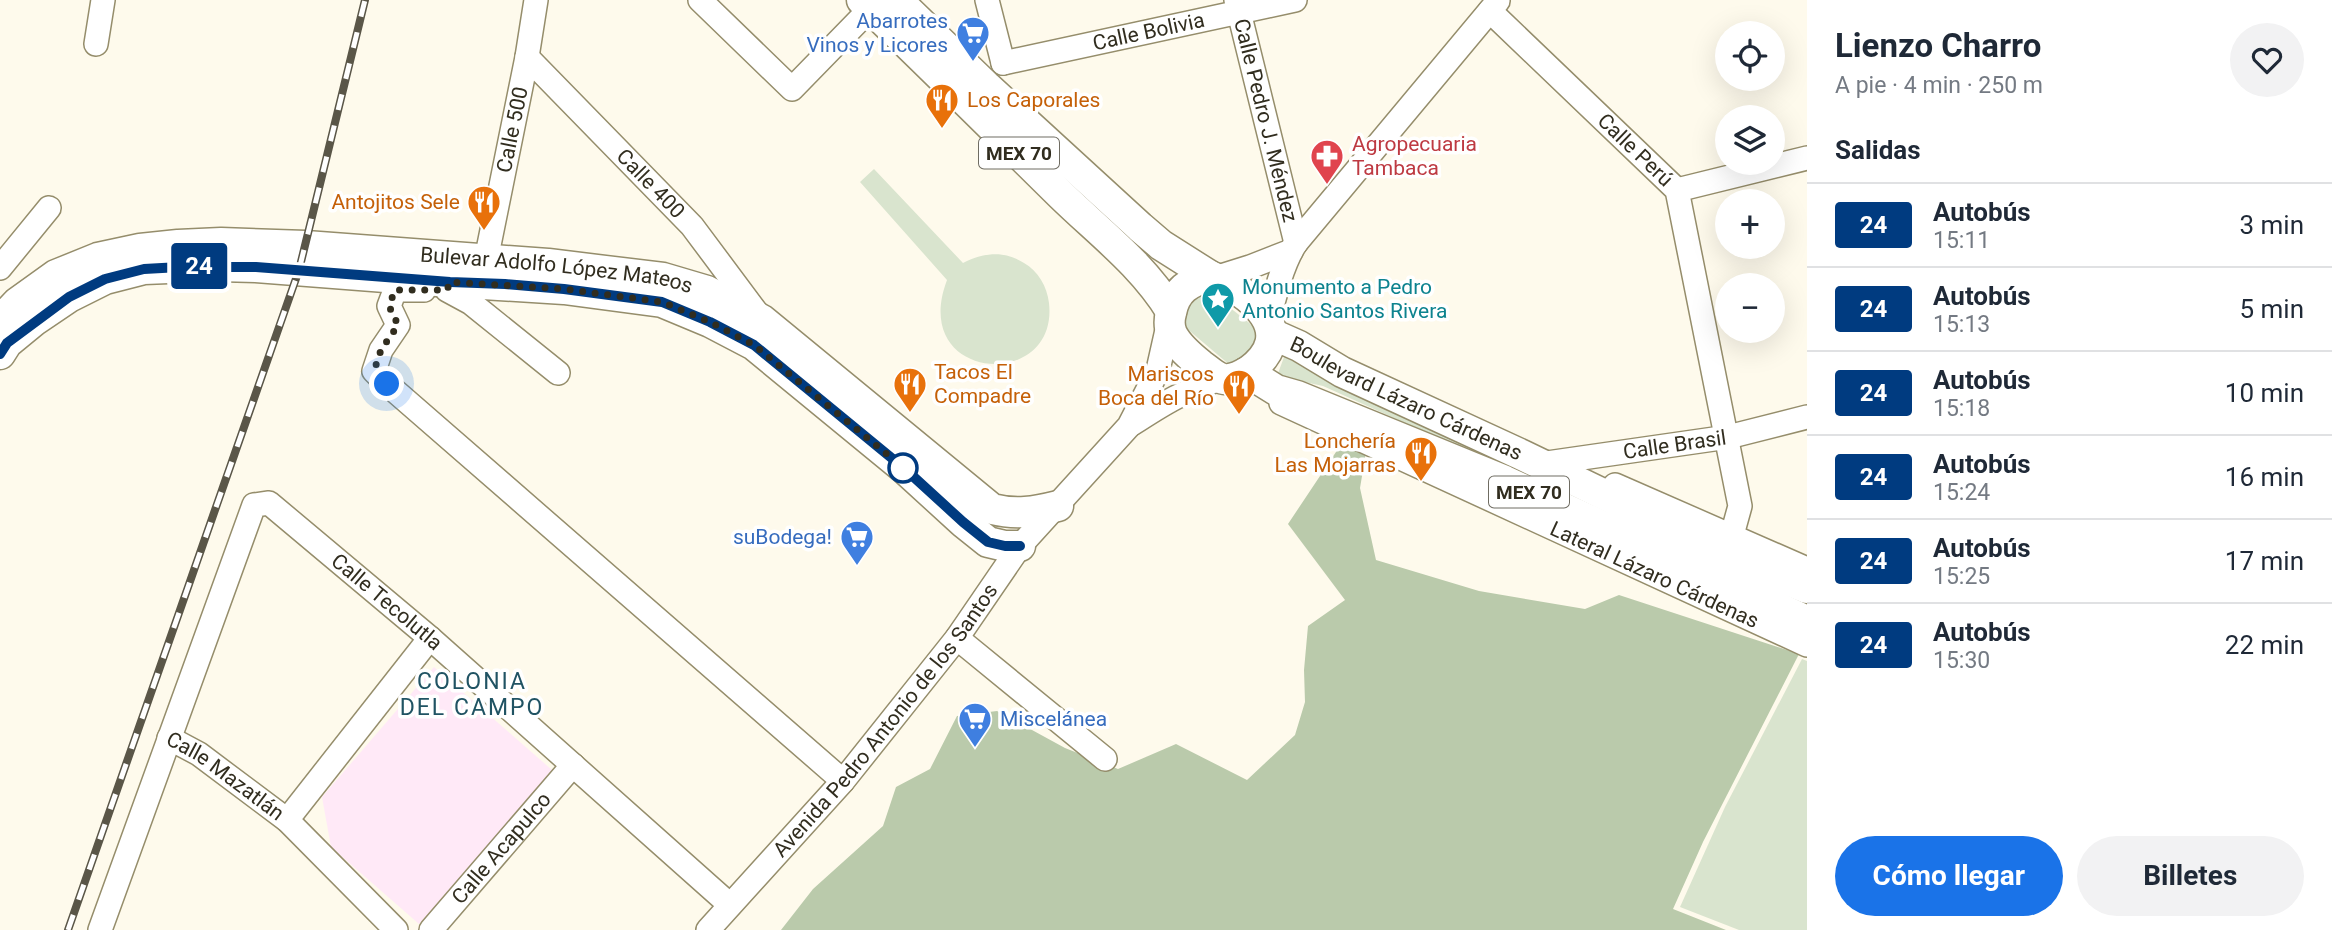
<!DOCTYPE html>
<html lang="es">
<meta charset="utf-8">
<style>
:root{--surface:#fff;--page:#f2f2f3;--text:#1f2937;--muted:#747a83;--line:#e0e1e3;--accent:#1a73e8}
body{margin:0;font-family:Roboto,sans-serif;background:var(--page);color:var(--text);height:100vh;display:flex;flex-direction:column;font-size:26px;white-space:nowrap}
*{box-sizing:border-box;margin:0}
p{font-size:23px;color:var(--muted)}
.icon{flex:none;width:38px;height:38px;fill:none;stroke:currentColor;stroke-width:2;stroke-linecap:round;stroke-linejoin:round}
.map{position:relative;flex:1;overflow:hidden}
.panel{display:flex;flex-direction:column;background:var(--surface);width:525px}
.panel>*{flex:none}
.badge{padding:0 14px;border-radius:5px;font-size:24px;line-height:46px}
.fabs{position:absolute;left:1715px;top:21px;display:grid;gap:14px}
.fabs a{display:grid;place-items:center;width:70px;height:70px;border-radius:50%;background:var(--surface);box-shadow:0 7px 28px #0002;font-size:35px}
.you{position:absolute;width:35px;height:35px;margin:-18px;border:5px solid #fff;border-radius:50%;background:#1a73e8;box-shadow:0 0 0 10px #1a73e833}
.map>.badge{position:absolute;translate:-50% -50%;box-shadow:0 0 0 4px #fff}
h2{padding:0 28px;font-size:26px;line-height:63px}
.round{display:grid;place-items:center;flex:none;width:74px;height:74px;border-radius:37px;background:var(--page)}
.summary{display:flex;align-items:center;justify-content:space-between;height:119px;padding:0 28px}
h1{font-size:33px;font-weight:700;line-height:52px}
.action{display:flex;gap:14px;margin-top:auto;padding:14px 28px}
.action a{flex:1;height:80px;border-radius:42px;background:var(--accent);color:#fff;font-size:28px;font-weight:700;line-height:80px;text-align:center}
.action a+a{background:var(--page);color:var(--text)}
ul{padding:0;list-style:none}
li{display:flex;align-items:center;gap:21px;height:84px;padding:0 28px;border-top:2px solid var(--line)}
li div{flex:1}
li b{display:block;font-size:26px}
li em{font-style:normal}
li .badge{min-width:77px;font-weight:700;text-align:center}
main{display:flex;flex:1;min-height:0}
.map>svg:first-child{display:block}
</style>
<main>
<div class="map">
<svg width="1807" height="930" viewBox="0 0 1807 930">
<rect width="100%" height="100%" fill="#fefaec"/>
<path fill="#ffe9f7" d="M434,667L552,770L419,924L331,847L322,797Z"/>
<g fill="#d9e4ce">
<path d="M874,169L963,263C983,253 1004,250 1024,263C1038,271 1047,286 1049,303C1059,392 908,383 947,280L860,182Z"/>
<path d="M1209,291L1253,326L1257,333L1259,346L1231,366L1185,327L1183,323L1185,300Z"/>
<path d="M1287,349L1512,465L1510,468H1505L1323,386L1277,376Z"/>
<path d="M1802,659L1807,661V930H1739L1680,907L1725,807Z"/>
</g>
<path fill="#bacaab" d="M1340,446L1366,452L1360,488L1376,560L1479,591L1585,609L1619,595L1799,654L1703,842L1673,909L1726,930H781L813,889L883,826L896,787L930,769L957,716L997,711L1065,748L1118,769L1176,744L1247,780L1295,735L1305,702L1304,670L1308,626L1345,600L1288,524Z"/>
<g fill="none" stroke-linecap="round" stroke-linejoin="round">
<defs>
<g id="minor">
<path d="M700,0L792,89L871,8"/>
<path d="M987,0L1003,63"/>
<path id="s1" d="M1236,0L1296,243"/>
<path id="s2" d="M1490,11L1677,190L1740,506L1732,535"/>
<path d="M96,44L103,0"/>
<path id="s3" d="M527,57L692,226L760,317"/>
<path id="s4" d="M1003,63L1295,0"/>
<path d="M1677,190L1807,158"/>
<path id="s5" d="M486,260L527,57L536,0"/>
<path d="M0,268L49,208"/>
<path d="M1215,278L1250,267L1291,251"/>
<path d="M424,290H395L389,306L398,325L381,350L374,371L387,384L843,781"/>
<path d="M447,290L471,303L558,373"/>
<path d="M1269,322C1273,299 1283,262 1296,243L1498,1"/>
<path id="s6" d="M1281,403L1807,645"/>
<path d="M1132,424C1161,405 1188,388 1222,379"/>
<path id="s7" d="M1540,464L1728,437L1807,417"/>
<path d="M1615,485L1807,569"/>
<path d="M957,638L1105,759"/>
<path id="s8" d="M169,738L199,754L287,820L396,930"/>
<path d="M287,820L430,638"/>
<path id="s9" d="M100,930L254,505L269,503L430,638L730,905"/>
<path id="s10" d="M431,930L573,765"/>
<path id="s11" d="M708,930L843,781L957,638L1020,546L1129,426L1158,370L1169,321"/>
</g>
<g id="major">
<path d="M862,0C929,64 995,130 1061,195C1100,233 1142,264 1171,311"/>
<path d="M897,0L986,86L1140,227L1161,245L1210,276"/>
<path d="M1210,276C1251,292 1301,332 1249,371C1242,375 1232,380 1224,379C1216,378 1207,369 1201,365C1191,357 1178,346 1172,334C1169,327 1169,320 1171,313C1175,290 1189,282 1210,276Z"/>
<path id="s12" d="M0,321L17,303L56,275L98,258L140,249L178,245L221,243L306,246L548,264L663,278L707,291L762,320L992,509C1016,515 1034,512 1058,506"/>
<path id="s13" d="M1272,334L1299,346L1342,372L1522,455L1746,563L1807,588"/>
<path d="M0,354L7,343L35,320L69,297L105,279L144,269L218,266L256,267L450,282L564,289L662,302L710,322L754,345L905,469L963,522L988,542L1005,546H1020"/>
<path d="M1247,372L1276,390L1297,396L1505,481L1807,621"/>
</g>
</defs>
<use href="#minor" stroke="#958d6b" stroke-width="26"/>
<use href="#major" stroke="#958d6b" stroke-width="33"/>
<use href="#minor" stroke="#fff" stroke-width="23"/>
<use href="#major" stroke="#fff" stroke-width="30"/>
<defs>
<path id="rail" d="M68,930L299,270L365,0"/>
</defs>
<use href="#rail" stroke="#5a5648" stroke-width="8"/>
<use href="#rail" stroke="#fff" stroke-width="5" stroke-dasharray="16" stroke-linecap="butt"/>
</g>
<g fill="none" stroke-linecap="round" stroke-linejoin="round">
<defs>
<path id="line" d="M0,354L7,343L69,297L105,279L144,269L180,267H256L450,282L505,284L564,289L662,302L710,322L754,345L905,469L963,522L988,542L1005,546H1020"/>
</defs>
<use href="#line" stroke="#fff" stroke-width="16"/>
<use href="#line" stroke="#003b80" stroke-width="10"/>
<path stroke="#312d1f" stroke-width="7" stroke-dasharray="0 12.6" d="M387,384L374,371L381,350L398,325L389,306L395,290H447L450,282L564,289L662,302L710,322L754,345L905,469L903,468"/>
</g>
<defs>
<symbol id="supermarket-pin" viewBox="-11 -11 22 30"><path d="M0 17L-7.5 6A9.5 9.5 0 1 1 7.5 6Z" fill="#3f7fe0" stroke="#fff"/><path d="M-6-5.5h2.5l.6 2H6L4.5 2H-2.5L-4.4-4H-6ZM-1.5 3.2a1.3 1.3 0 1 0 .1 0ZM3 3.2a1.3 1.3 0 1 0 .1 0Z" fill="#fff"/></symbol>
<symbol id="restaurant-pin" viewBox="-11 -11 22 30"><path d="M0 17L-7.5 6A9.5 9.5 0 1 1 7.5 6Z" fill="#e8710a" stroke="#fff"/><path d="M-5-6h1v4h1v-4h1v4h1v-4h1v5L-1.5 .5V6h-2V.5L-5-1ZM5-6V6H3V1.5H1.5Q1.5-4 5-6Z" fill="#fff"/></symbol>
<symbol id="pharmacy-pin" viewBox="-11 -11 22 30"><path d="M0 17L-7.5 6A9.5 9.5 0 1 1 7.5 6Z" fill="#e0444e" stroke="#fff"/><path d="M-2-6h4v4h4v4h-4v4h-4v-4h-4v-4h4Z" fill="#fff"/></symbol>
<symbol id="sight-pin" viewBox="-11 -11 22 30"><path d="M0 17L-7.5 6A9.5 9.5 0 1 1 7.5 6Z" fill="#0f9aa8" stroke="#fff"/><path d="M0-6L1.8-2.2L6-1.7L2.9 1.2L3.7 5.4L0 3.3L-3.7 5.4L-2.9 1.2L-6-1.7L-1.8-2.2Z" fill="#fff"/></symbol>
</defs>
<g fill-rule="evenodd">
<use href="#supermarket-pin" x="954" y="14" width="38" height="52"/>
<use href="#restaurant-pin" x="923" y="81" width="38" height="52"/>
<use href="#pharmacy-pin" x="1308" y="137" width="38" height="52"/>
<use href="#restaurant-pin" x="465" y="183" width="38" height="52"/>
<use href="#sight-pin" x="1199" y="280" width="38" height="52"/>
<use href="#restaurant-pin" x="891" y="365" width="38" height="52"/>
<use href="#restaurant-pin" x="1220" y="367" width="38" height="52"/>
<use href="#restaurant-pin" x="1402" y="434" width="38" height="52"/>
<use href="#supermarket-pin" x="838" y="518" width="38" height="52"/>
<use href="#supermarket-pin" x="956" y="700" width="38" height="52"/>
</g>
<circle fill="#fff" stroke="#003b80" stroke-width="3.5" cx="903" cy="468" r="14"/>
<g text-anchor="middle" stroke-width="7" stroke-linejoin="round" paint-order="stroke">
<g fill="#fff" stroke="#6f6c62" stroke-width="2">
<rect x="979" y="137.5" width="80" height="31" rx="5"/>
<rect x="1489" y="476.5" width="80" height="31" rx="5"/>
</g>
<g font-size="19" font-weight="bold" fill="#312d1f">
<text x="1019" y="160">MEX 70</text>
<text x="1529" y="499">MEX 70</text>
</g>
<g font-size="21" fill="#366cbe" stroke="#fff" text-anchor="end">
<text x="948" y="28">Abarrotes<tspan x="948" dy="24">Vinos y Licores</tspan></text>
<text x="832" y="544">suBodega!</text>
<text x="1000" y="726" text-anchor="start">Miscelánea</text>
</g>
<g font-size="21" fill="#312d1f" stroke="#fff">
<text dy="7" stroke="none"><textPath href="#s4" startOffset="149">Calle Bolivia</textPath></text>
<text dy="7" stroke="none"><textPath href="#s1" startOffset="124">Calle Pedro J. Méndez</textPath></text>
<text dy="7" stroke="none"><textPath href="#s5" startOffset="133">Calle 500</textPath></text>
<text dy="7" stroke="none"><textPath href="#s2" startOffset="201">Calle Perú</textPath></text>
<text dy="7" stroke="none"><textPath href="#s3" startOffset="177">Calle 400</textPath></text>
<text dy="7" stroke="none"><textPath href="#s12" startOffset="579">Bulevar Adolfo López Mateos</textPath></text>
<text dy="7" stroke="none"><textPath href="#s13" startOffset="149">Boulevard Lázaro Cárdenas</textPath></text>
<text dy="7" stroke="none"><textPath href="#s7" startOffset="136">Calle Brasil</textPath></text>
<text dy="7" stroke="none"><textPath href="#s6" startOffset="411">Lateral Lázaro Cárdenas</textPath></text>
<text dy="7" stroke="none"><textPath href="#s9" startOffset="621">Calle Tecolutla</textPath></text>
<text dy="7" stroke="none"><textPath href="#s11" startOffset="275">Avenida Pedro Antonio de los Santos</textPath></text>
<text dy="7" stroke="none"><textPath href="#s8" startOffset="68">Calle Mazatlán</textPath></text>
<text dy="7" stroke="none"><textPath href="#s10" startOffset="108">Calle Acapulco</textPath></text>
</g>
<g font-size="21" fill="#c56008" stroke="#fff" text-anchor="end">
<text x="967" y="107" text-anchor="start">Los Caporales</text>
<text x="460" y="209">Antojitos Sele</text>
<text x="934" y="379" text-anchor="start">Tacos El<tspan x="934" dy="24">Compadre</tspan></text>
<text x="1214" y="381">Mariscos<tspan x="1214" dy="24">Boca del Río</tspan></text>
<text x="1396" y="448">Lonchería<tspan x="1396" dy="24">Las Mojarras</tspan></text>
</g>
<g font-size="21" fill="#be3a42" stroke="#fff" text-anchor="start">
<text x="1352" y="151">Agropecuaria<tspan x="1352" dy="24">Tambaca</tspan></text>
</g>
<g font-size="21" fill="#0d838f" stroke="#fff" text-anchor="start">
<text x="1242" y="294">Monumento a Pedro<tspan x="1242" dy="24">Antonio Santos Rivera</tspan></text>
</g>
<g font-size="23" letter-spacing="2" fill="#205363" stroke="#fff">
<text x="472" y="689">COLONIA<tspan x="472" dy="26">DEL CAMPO</tspan></text>
</g>
</g>
</svg>
<div class="fabs">
<a><svg class="icon" aria-label="locate" viewBox="0 0 24 24"><circle cx="12" cy="12" r="6"/><path d="M12 2v4M12 18v4M2 12h4M18 12h4"/></svg></a>
<a><svg class="icon" aria-label="layers" viewBox="0 0 24 24"><path d="M12 4l9 5-9 5-9-5zM3 14l9 5 9-5"/></svg></a>
<a>+</a>
<a>−</a>
</div>
<div class="you" style="left:387px;top:384px"></div>
<b class="badge" style="left:199px;top:266px;background:#003b80;color:#fff">24</b>
</div>
<section class="panel">
<div class="summary"><div><h1>Lienzo Charro</h1><p>A pie · 4 min · 250 m</p></div><a class="round"><svg class="icon" aria-label="heart" viewBox="0 0 24 24"><path d="M12 20l-8-8c-3-5 5-10 8-4 3-6 11-1 8 4z"/></svg></a></div>
<h2>Salidas</h2>
<ul>
<li><span class="badge" style="background:#003b80;color:#fff">24</span><div><b>Autobús</b><p>15:11</p></div><em>3 min</em></li>
<li><span class="badge" style="background:#003b80;color:#fff">24</span><div><b>Autobús</b><p>15:13</p></div><em>5 min</em></li>
<li><span class="badge" style="background:#003b80;color:#fff">24</span><div><b>Autobús</b><p>15:18</p></div><em>10 min</em></li>
<li><span class="badge" style="background:#003b80;color:#fff">24</span><div><b>Autobús</b><p>15:24</p></div><em>16 min</em></li>
<li><span class="badge" style="background:#003b80;color:#fff">24</span><div><b>Autobús</b><p>15:25</p></div><em>17 min</em></li>
<li><span class="badge" style="background:#003b80;color:#fff">24</span><div><b>Autobús</b><p>15:30</p></div><em>22 min</em></li>
</ul>
<div class="action"><a>Cómo llegar</a><a>Billetes</a></div>
</section>
</main>
